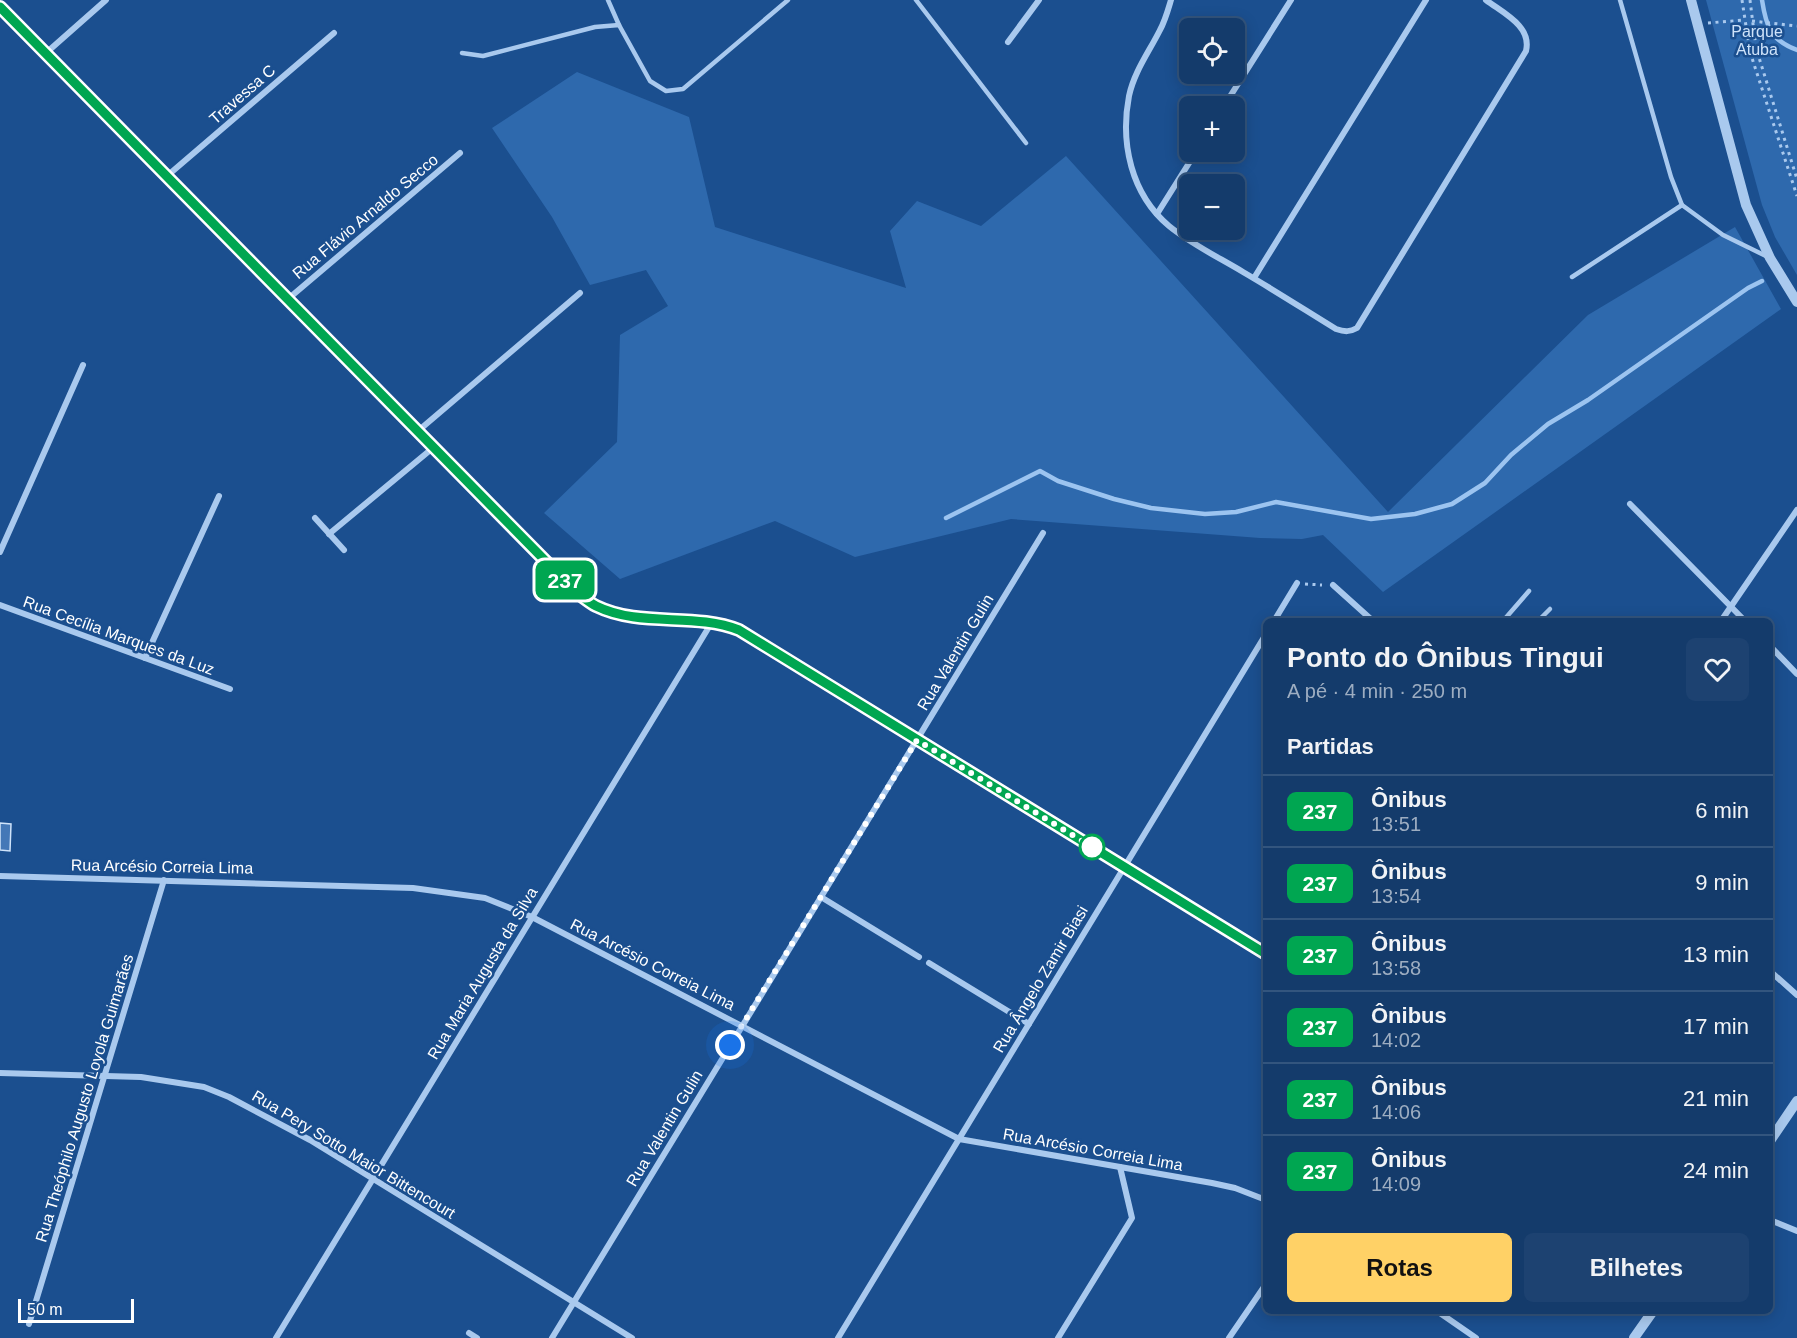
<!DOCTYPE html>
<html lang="pt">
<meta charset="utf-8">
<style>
:root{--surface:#143b6b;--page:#1d4271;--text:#f1f3f6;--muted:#9dadc1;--line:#33557e;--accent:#ffd166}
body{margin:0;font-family:Helvetica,sans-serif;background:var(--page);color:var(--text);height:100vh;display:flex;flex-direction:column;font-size:22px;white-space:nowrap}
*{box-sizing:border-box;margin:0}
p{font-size:20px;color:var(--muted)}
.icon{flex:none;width:33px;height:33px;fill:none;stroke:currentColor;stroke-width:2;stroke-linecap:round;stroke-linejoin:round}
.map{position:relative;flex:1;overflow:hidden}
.details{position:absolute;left:1263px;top:618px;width:510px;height:696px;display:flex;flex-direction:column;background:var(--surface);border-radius:9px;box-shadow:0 3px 15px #0003,0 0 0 2px var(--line)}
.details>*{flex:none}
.badge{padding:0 12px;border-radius:9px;font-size:21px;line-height:39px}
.buttons{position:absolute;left:1179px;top:18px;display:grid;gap:12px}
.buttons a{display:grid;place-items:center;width:66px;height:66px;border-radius:9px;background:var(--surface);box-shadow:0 3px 15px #0003,0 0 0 2px var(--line);font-size:30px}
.scale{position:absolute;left:18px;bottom:15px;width:116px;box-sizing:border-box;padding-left:6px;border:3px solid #fff;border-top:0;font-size:16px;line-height:21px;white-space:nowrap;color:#fff;-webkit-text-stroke:4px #1b4f8f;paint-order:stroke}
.you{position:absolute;width:30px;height:30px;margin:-15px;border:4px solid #fff;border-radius:50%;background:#1a73e8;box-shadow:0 0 0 9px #1a73e833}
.map>.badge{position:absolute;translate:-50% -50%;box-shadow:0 0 0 3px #fff}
h2{padding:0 24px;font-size:22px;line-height:54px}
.round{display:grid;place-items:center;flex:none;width:63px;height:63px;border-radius:9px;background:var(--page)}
.headline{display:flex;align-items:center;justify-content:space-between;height:102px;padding:0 24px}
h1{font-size:28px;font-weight:700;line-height:45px}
.cta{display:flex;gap:12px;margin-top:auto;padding:12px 24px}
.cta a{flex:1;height:69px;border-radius:9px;background:var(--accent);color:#111;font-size:24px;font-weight:700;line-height:69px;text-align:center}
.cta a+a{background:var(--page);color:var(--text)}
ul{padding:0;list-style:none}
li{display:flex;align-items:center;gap:18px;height:72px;padding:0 24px;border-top:2px solid var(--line)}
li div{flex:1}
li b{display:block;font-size:22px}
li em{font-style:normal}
li .badge{min-width:66px;font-weight:700;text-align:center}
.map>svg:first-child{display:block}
</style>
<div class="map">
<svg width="1797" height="1338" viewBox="0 0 1797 1338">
<rect width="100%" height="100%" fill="#1b4f8f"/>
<g fill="#2e69ad">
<path d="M1706,0H1797V275L1775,237L1762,205Z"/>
<path d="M577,72L689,117L715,227L906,288L890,231L917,201L981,226L1066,156L1388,512L1588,315L1735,227L1781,309L1383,592L1323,535L1302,539L1260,538L1011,519L855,557L775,521L620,579L544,513L617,442L620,335L668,306L646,270L590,285L552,217L492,128Z"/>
</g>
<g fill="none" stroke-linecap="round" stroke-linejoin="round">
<g stroke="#9cc4f0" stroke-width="4.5">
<path d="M1762,0C1766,26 1770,40 1797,50"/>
<path d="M946,518L1040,471L1058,481L1114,499L1151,508L1205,514L1236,512L1276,502L1371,519L1415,514L1452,504L1485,483L1511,455L1548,424L1588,400L1748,288L1762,281"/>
</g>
</g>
<path fill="#4478b7" stroke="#cfe3fa" stroke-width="1.5" d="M0,823L11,824L10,851L0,850Z"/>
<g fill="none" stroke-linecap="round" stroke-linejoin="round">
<g stroke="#a9c9ee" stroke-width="3" stroke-dasharray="3 4.5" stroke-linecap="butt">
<path d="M1742,0L1750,52L1797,196"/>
<path d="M1750,0L1756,48L1797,179"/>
<path d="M1752,21L1797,26"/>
<path d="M1708,23L1744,20"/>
<path d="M1305,584L1322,585"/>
</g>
<g stroke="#a9c9ee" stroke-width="4.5">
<path d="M608,0L619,25"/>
<path d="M916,0L1026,143"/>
<path d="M1620,0L1671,177L1682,205L1723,235L1768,257"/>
<path d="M462,53L483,56L595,27L619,25L650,81L666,91L683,89L788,0"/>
<path d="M1572,277L1682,205"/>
<path d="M1503,621L1529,591"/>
<path d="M1538,621L1550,609"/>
</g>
<g stroke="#a9c9ee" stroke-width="6">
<path d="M1171,0C1168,10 1165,21 1160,30C1149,52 1134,72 1129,96C1120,143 1131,194 1169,226C1191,244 1218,257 1243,272C1274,290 1305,310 1336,329C1345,332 1350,332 1357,328L1526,51C1532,26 1503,13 1486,0"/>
<path d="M0,5L577,593C583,597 590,603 596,606C641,628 694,612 739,630L1266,954"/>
<path d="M1008,42L1039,0"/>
<path d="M46,53L106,0"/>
<path d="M1224,106L1291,0"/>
<path d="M167,176L334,33"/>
<path d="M1157,214L1196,152"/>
<path d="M1254,278L1426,0"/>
<path d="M288,299L460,153"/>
<path d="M418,431L580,293"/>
<path d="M1630,504L1745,621"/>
<path d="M315,518L344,550"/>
<path d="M329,534L434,447"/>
<path d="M0,552L83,365"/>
<path d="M1333,585L1373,621"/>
<path d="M0,605L230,689"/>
<path d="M1274,621L1297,583"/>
<path d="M1721,621L1797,510"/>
<path d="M1770,646L1797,674"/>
<path d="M145,658L219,496"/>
<path d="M0,876L413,888L485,898L532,917L959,1139L1212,1183L1235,1188L1266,1200"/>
<path d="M821,897L919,957"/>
<path d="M929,963L1029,1024"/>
<path d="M1770,971L1797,995"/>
<path d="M0,1073L141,1077L204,1087L229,1097L310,1140L632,1338"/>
<path d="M1770,1220L1797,1231"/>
<path d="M1437,1311L1476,1338"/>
<path d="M29,1324L164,880"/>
<path d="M469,1333L477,1338"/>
<path d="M276,1338L712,622"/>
<path d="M552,1338L1043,533"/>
<path d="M838,1338L1266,634"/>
<path d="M1058,1338L1132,1218L1120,1167"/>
<path d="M1229,1338L1266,1284"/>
</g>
<g stroke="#a9c9ee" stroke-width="10">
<path d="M1691,0L1746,205L1770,258L1797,302"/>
<path d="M1770,1141L1797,1101"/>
<path d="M1634,1338L1653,1311"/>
</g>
</g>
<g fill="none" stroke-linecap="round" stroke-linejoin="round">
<defs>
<path id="line" d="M0,7L577,593C583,597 590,603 596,606C641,628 694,612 739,630L1266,954"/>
</defs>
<use href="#line" stroke="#fff" stroke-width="14"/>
<use href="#line" stroke="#00a651" stroke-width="9"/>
<path stroke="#fff" stroke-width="6" stroke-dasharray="0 10.8" d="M730,1045L917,740L1092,847"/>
</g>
<circle fill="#fff" stroke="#00a651" stroke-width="3" cx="1092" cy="847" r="12"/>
<g text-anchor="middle" stroke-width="5" stroke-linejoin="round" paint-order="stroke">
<g font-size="16" fill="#cfe3fa" stroke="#1b4f8f">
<text x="1757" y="37">Parque<tspan x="1757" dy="18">Atuba</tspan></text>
</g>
<g font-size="16" fill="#fff" stroke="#1b4f8f">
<text transform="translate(242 94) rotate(-41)" y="6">Travessa C</text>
<text transform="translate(365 216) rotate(-40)" y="6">Rua Flávio Arnaldo Secco</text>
<text transform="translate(119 635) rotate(20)" y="6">Rua Cecília Marques da Luz</text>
<text transform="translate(955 652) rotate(-59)" y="6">Rua Valentin Gulin</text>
<text transform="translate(162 866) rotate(1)" y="6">Rua Arcésio Correia Lima</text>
<text transform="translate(653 964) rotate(27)" y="6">Rua Arcésio Correia Lima</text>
<text transform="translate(482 973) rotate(-59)" y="6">Rua Maria Augusta da Silva</text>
<text transform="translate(1040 979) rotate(-59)" y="6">Rua Ângelo Zamir Biasi</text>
<text transform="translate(84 1098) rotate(-73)" y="6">Rua Theóphilo Augusto Loyola Guimarães</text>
<text transform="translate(664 1128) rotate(-59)" y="6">Rua Valentin Gulin</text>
<text transform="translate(1093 1149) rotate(10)" y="6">Rua Arcésio Correia Lima</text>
<text transform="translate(354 1154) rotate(31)" y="6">Rua Pery Sotto Maior Bittencourt</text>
</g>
</g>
</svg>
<div class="buttons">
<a><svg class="icon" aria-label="locate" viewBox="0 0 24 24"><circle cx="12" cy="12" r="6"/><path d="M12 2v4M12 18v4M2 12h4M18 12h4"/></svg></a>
<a>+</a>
<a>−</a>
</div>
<div class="scale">50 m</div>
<div class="you" style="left:730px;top:1045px"></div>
<b class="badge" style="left:565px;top:580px;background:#00a651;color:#fff">237</b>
<section class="details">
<div class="headline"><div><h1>Ponto do Ônibus Tingui</h1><p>A pé · 4 min · 250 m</p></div><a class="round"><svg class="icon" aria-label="heart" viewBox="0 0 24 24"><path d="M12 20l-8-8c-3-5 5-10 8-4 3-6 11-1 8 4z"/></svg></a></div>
<h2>Partidas</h2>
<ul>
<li><span class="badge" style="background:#00a651;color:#fff">237</span><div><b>Ônibus</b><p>13:51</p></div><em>6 min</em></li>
<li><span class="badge" style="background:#00a651;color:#fff">237</span><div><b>Ônibus</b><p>13:54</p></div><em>9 min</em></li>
<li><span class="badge" style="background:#00a651;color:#fff">237</span><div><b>Ônibus</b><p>13:58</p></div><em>13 min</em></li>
<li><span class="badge" style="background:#00a651;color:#fff">237</span><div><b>Ônibus</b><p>14:02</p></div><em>17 min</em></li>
<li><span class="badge" style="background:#00a651;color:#fff">237</span><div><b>Ônibus</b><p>14:06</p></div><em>21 min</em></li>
<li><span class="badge" style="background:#00a651;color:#fff">237</span><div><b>Ônibus</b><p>14:09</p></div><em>24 min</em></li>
</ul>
<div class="cta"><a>Rotas</a><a>Bilhetes</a></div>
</section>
</div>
